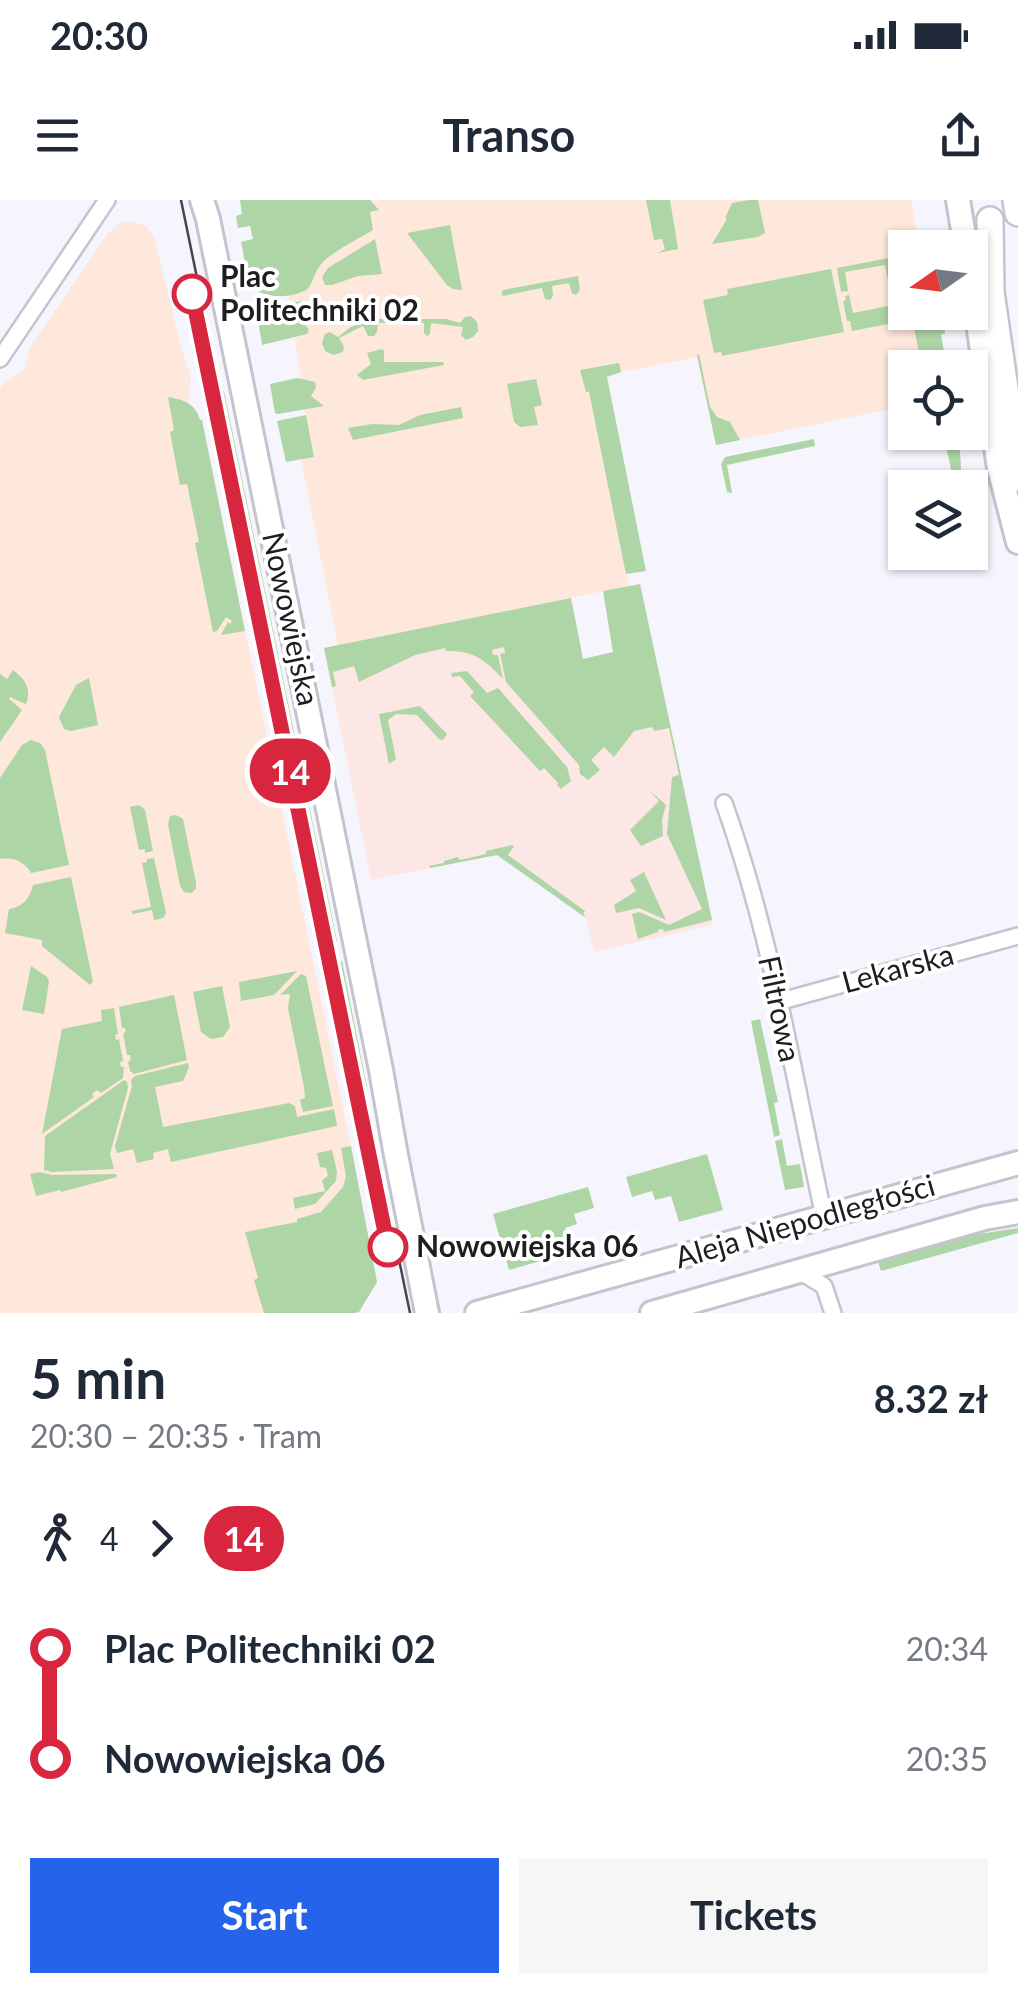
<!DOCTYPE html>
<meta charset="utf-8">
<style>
:root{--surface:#fff;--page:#f6f6f7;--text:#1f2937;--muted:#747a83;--accent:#2563eb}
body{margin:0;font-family:Lato,sans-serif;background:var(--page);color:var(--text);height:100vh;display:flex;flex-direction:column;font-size:38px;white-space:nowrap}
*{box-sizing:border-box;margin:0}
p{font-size:32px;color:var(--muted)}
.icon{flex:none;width:55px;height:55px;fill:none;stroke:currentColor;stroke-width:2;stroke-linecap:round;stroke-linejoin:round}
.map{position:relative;height:1113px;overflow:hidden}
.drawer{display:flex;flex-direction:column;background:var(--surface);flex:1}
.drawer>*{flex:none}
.badge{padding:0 20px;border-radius:32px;font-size:35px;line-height:65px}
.needle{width:65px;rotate:256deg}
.buttons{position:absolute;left:888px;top:30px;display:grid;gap:20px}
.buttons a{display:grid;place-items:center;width:100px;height:100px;border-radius:0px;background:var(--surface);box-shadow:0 2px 8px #0004;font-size:50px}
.map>.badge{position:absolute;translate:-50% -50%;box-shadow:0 0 0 5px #fff}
.legs{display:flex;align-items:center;gap:15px;height:110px;padding:0 30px;font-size:32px}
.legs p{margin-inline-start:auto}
.overview{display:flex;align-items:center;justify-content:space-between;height:170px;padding:0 30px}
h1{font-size:55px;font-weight:700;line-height:75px}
.cta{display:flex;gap:20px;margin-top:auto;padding:20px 30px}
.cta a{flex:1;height:115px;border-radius:0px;background:var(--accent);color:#fff;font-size:40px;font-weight:700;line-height:115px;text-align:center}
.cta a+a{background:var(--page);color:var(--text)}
ul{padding:0 30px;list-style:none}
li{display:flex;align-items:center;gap:35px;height:110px;font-size:38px}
li i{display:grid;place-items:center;width:15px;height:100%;margin:0 12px;background:currentColor}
li i::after{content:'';width:25px;height:25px;margin:-12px;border:8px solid;border-radius:50%;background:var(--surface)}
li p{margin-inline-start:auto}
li:first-child i{background:linear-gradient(#0000 50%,currentColor 0)}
li:last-child i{background:linear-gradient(currentColor 50%,#0000 0)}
.status{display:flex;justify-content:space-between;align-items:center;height:70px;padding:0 50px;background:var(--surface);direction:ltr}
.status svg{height:28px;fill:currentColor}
header{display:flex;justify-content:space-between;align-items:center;height:130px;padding:0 30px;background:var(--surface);font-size:45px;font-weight:700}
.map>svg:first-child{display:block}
</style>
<div class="status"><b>20:30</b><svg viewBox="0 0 49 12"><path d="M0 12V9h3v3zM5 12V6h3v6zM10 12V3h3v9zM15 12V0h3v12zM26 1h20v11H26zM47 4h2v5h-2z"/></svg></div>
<header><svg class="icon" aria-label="menu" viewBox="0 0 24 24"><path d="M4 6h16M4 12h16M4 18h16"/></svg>Transo<svg class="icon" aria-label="share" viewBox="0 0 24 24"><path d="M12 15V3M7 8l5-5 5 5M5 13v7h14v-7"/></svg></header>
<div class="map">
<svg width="1018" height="1113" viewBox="0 0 1018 1113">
<rect width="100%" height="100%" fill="#f6f5fd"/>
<g fill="#fee7db">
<path d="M269,0H911L919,47L905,48V112L931,113L941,167L905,168V206L716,245L697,157L621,172L587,183L629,386L338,445L301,259L314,256L305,209L290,103Z"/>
<path d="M132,21L147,27L155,40L180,143L191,178L189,203L198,213L200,220H202L350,942L377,1082L359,1112L355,1113H0V189L5,181L24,170L30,147L109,32L121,22Z"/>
</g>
<path fill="#fce7e4" d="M640,384L713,725L594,752L586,718L497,655L371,680L324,448L571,398L583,459L613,452L603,391Z"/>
<g fill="#aed5a5">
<path d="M240,0H370L379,10L370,12L373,30C357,39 340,48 326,59C313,70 314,85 306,90C290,99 257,100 249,81C245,69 244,54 241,42L253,39L250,26L238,28L236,16L242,14Z"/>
<path d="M646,0H670L678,49L657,53L665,49L662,39L654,40Z"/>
<path d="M749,0H758L765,33L758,37L712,44L727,19L725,18L732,3Z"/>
<path d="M450,25L462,90L453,89L447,85L407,33Z"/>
<path d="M375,39L382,74L358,76L332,85H325L322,77L328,68Z"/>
<path d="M904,55L905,112L939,114L852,131L850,121H847L843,101L846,100L845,96L849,95L853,113L893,105L885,65L845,72L848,91L841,92L837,68Z"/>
<path d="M831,69L844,132L722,156L721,152L714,153L703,100L728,95L727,89Z"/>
<path d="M578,76L580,90L576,95L572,93L569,83L552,86L553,96L550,100L545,99L542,88L502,96V92L503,90Z"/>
<path d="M302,101L311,109L301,122L309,129L307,134L262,145C262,142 259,129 259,127C262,108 287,103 302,101Z"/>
<path d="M372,107L377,110L378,119H446L460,123L465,117L471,116L477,122L478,131L473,137L466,140L461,135L463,127L431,123L430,134L427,136L424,133V123H378L377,132L374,136H368L363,126L339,138L344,147L343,152L333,155L325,151L322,143L325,134L330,132L338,137L351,127L368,121V110Z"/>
<path d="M941,122L944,124L945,133L941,135L947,167H922L914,128Z"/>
<path d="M382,149L384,151V162H443L444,165L363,180L357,175L371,164L367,153Z"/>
<path d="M699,154L710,207L717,217L730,222L740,240L716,245L697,155Z"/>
<path d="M619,163L621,172L607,177L646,371L626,374L589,192H586L580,170Z"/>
<path d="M297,178L315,182L316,187L311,196L324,206L278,214L275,213L270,184Z"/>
<path d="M536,179L542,205L534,207L538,225L520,227L514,222L507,184Z"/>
<path d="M204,180H206L209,193L224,191L337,741L322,744V748L320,749Z"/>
<path d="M168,197C182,200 195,202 200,220H202L245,431L221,435L228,422L230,424L232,421L226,417L217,431L213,432L195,343L199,342L187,284L180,285L170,232L174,230Z"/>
<path d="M461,207L463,218L353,240L348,228L372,224L399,225L420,215Z"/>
<path d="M306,215L314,257L286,262L277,221Z"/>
<path d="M943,233H959L962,287H955Z"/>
<path d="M814,239L815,246L727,265L732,293L727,292L721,264L725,257Z"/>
<path d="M640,384L712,720L664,732L663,729L658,730V732L638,739L632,714L639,712L669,725L702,709L667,634L672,577L679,575L669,528L654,531L652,527L634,531L614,557L604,547L591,560L600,570L588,580L580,574L579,565L506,482L500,454L505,453L504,447L492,450L493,455H498L503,479C486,460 472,450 446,451L445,448L415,455L359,482L354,466L333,472L336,486L332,487L324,448L571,398L583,459L613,452L603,391Z"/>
<path d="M13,470C25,479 32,489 26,504L10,497L9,499L22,510L0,542V474L7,479Z"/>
<path d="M467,471L487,493L498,488L567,567L571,581L561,589L557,585L558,583L544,568L540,571L470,496L474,492L460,476L452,477L451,473Z"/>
<path d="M89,478L98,525L71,531L64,529L59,517L76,485Z"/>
<path d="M420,506L447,534L443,540L439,539L417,515L396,514L388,520L396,559L389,564L379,514Z"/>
<path d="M31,540L40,543L45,550L69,665L31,673C24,661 13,657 0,659V578L22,545Z"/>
<path d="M649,590L666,605L662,620L663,636L641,646L630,630L659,601Z"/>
<path d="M139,605L145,610L153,651L145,653V649L139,650L130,607Z"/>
<path d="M176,615L183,619L196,683V689L191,693L184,692L180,686L168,624L170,616Z"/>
<path d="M512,645L514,646L508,655L585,711L583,714L586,718L497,655L430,668L429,666L444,663V661L458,657L460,660L486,654V651Z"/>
<path d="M154,658L166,713L163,718L154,720L152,710L133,714L132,711L151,707L142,663L147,662V659Z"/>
<path d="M644,672L666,720L639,708L616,713L614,705L636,691L630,680Z"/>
<path d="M71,677L93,782L90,785L42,746V740L5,733L9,709C23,707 30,698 33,685Z"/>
<path d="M342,761L367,887L353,891L359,925H357L324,765Z"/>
<path d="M31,766L47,777L49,781L44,814L22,810Z"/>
<path d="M297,771L274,795L241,801L239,782Z"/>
<path d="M301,774L306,776L333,906L303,912L300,900L305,898L304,887L288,808L290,794L280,795Z"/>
<path d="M222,786L230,827L223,837L211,839L201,832L193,792Z"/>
<path d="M174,795L187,860L134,874L130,871L128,862L131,860L130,855H127L123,833L126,832L125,828H122L119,807Z"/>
<path d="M114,808L118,834L115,835L116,840L119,839L123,861L120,862L121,867H124L123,878L101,893L97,890L92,894L94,897L42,934L62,829L102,821L101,810Z"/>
<path d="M760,819L778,902L774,903L780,935L774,937L751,821Z"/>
<path d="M188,863L189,867L183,881L155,887L163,927L289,903L295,906L297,917L334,909L337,926L171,962L168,949L153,953L154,959L137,963L133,949L117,953L115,946L132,886L131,880L135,876Z"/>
<path d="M124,880L127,882L128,888L110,954L114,969L52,972L44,970L45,936Z"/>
<path d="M782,939L787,966L800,964L804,987L785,990L775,941Z"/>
<path d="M351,946L377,1082L359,1112L355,1113H264L254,1080L258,1078L245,1032L297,1022V1019L321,1012L343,987L346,976L341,948Z"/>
<path d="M332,950L337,972L336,981L315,1004L295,1009L293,998L325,991L322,980L328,976L326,968L320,967L317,953Z"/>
<path d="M707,954L723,1010L679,1022L671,996L655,1000L652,991L632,997L626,977Z"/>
<path d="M40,972L52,975L116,974L117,977L61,992L60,990L36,996L30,974Z"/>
<path d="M588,987L594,1008L574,1014L577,1024L565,1028L572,1052L509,1070L493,1014Z"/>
<path d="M1018,1028V1033L881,1071L878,1061L973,1035Z"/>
</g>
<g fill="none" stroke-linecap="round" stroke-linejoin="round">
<defs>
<g id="street">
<path d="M0,159L107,0"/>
<path d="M724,603C772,737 794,879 824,1017"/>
<path d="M778,802L1018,736"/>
<path d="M799,1071L824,1086L833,1113"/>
</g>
<g id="secondary">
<path d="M202,0L208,19L381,870L395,950L427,1113"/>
<path d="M958,0L966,48"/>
<path d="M970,68L999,268L1018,342"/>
<path d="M477,1113L1018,963"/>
<path d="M652,1113L985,1018L1018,1012"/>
</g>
<g id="primary">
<path d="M1016,0L1018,13"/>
<path d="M990,20L991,92L1018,278"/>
</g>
</defs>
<use href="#street" stroke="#c4c4ce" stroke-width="20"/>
<use href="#secondary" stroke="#c4c4ce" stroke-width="28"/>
<use href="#primary" stroke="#c4c4ce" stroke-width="30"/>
<use href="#street" stroke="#fff" stroke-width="15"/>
<use href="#secondary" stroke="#fff" stroke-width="22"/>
<use href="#primary" stroke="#fff" stroke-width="25"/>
<path stroke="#47474b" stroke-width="2.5" d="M181,0L410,1113"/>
</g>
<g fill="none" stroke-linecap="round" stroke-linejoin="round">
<defs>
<path id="line-1" d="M192,94L388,1047"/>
</defs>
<use href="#line-1" stroke="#fff" stroke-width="22"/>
<use href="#line-1" stroke="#d7263d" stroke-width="15"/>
</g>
<g fill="#fff" stroke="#d7263d" stroke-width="5">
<circle cx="192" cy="94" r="18"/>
<circle cx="388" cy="1047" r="18"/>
</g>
<g text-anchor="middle" stroke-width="8" stroke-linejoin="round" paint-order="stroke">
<g font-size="30" font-weight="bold" fill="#1e1e21" stroke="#fff" text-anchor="start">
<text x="220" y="87">Plac<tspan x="220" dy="34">Politechniki 02</tspan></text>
<text x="416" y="1057">Nowowiejska 06</text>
</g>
<g font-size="30" fill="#1e1e21" stroke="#fff">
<text transform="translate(290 419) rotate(78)" y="10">Nowowiejska</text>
<text transform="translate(898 769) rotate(-15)" y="10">Lekarska</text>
<text transform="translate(779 809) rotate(78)" y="10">Filtrowa</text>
<text transform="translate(805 1022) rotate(-16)" y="10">Aleja Niepodległości</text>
</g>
</g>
</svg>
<div class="buttons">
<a><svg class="needle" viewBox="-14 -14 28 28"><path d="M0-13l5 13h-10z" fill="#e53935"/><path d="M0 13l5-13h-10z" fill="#747a83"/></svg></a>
<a><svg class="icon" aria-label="locate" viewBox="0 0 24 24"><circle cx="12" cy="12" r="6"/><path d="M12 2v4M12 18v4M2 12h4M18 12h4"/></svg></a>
<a><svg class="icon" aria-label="layers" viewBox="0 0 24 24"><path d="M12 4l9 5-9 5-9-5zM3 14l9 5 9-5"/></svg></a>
</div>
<b class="badge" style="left:290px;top:571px;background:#d7263d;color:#fff">14</b>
</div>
<section class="drawer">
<div class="overview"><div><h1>5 min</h1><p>20:30 – 20:35 · Tram</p></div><b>8.32 zł</b></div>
<div class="legs"><svg class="icon" aria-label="walk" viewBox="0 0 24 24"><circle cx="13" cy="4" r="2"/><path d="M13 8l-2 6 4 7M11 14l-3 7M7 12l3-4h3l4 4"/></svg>4<svg class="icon" aria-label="forward" viewBox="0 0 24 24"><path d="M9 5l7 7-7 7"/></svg><b class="badge" style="background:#d7263d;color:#fff">14</b></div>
<ul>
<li><i style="color:#d7263d"></i><b>Plac Politechniki 02</b><p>20:34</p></li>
<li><i style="color:#d7263d"></i><b>Nowowiejska 06</b><p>20:35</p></li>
</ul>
<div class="cta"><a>Start</a><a>Tickets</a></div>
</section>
